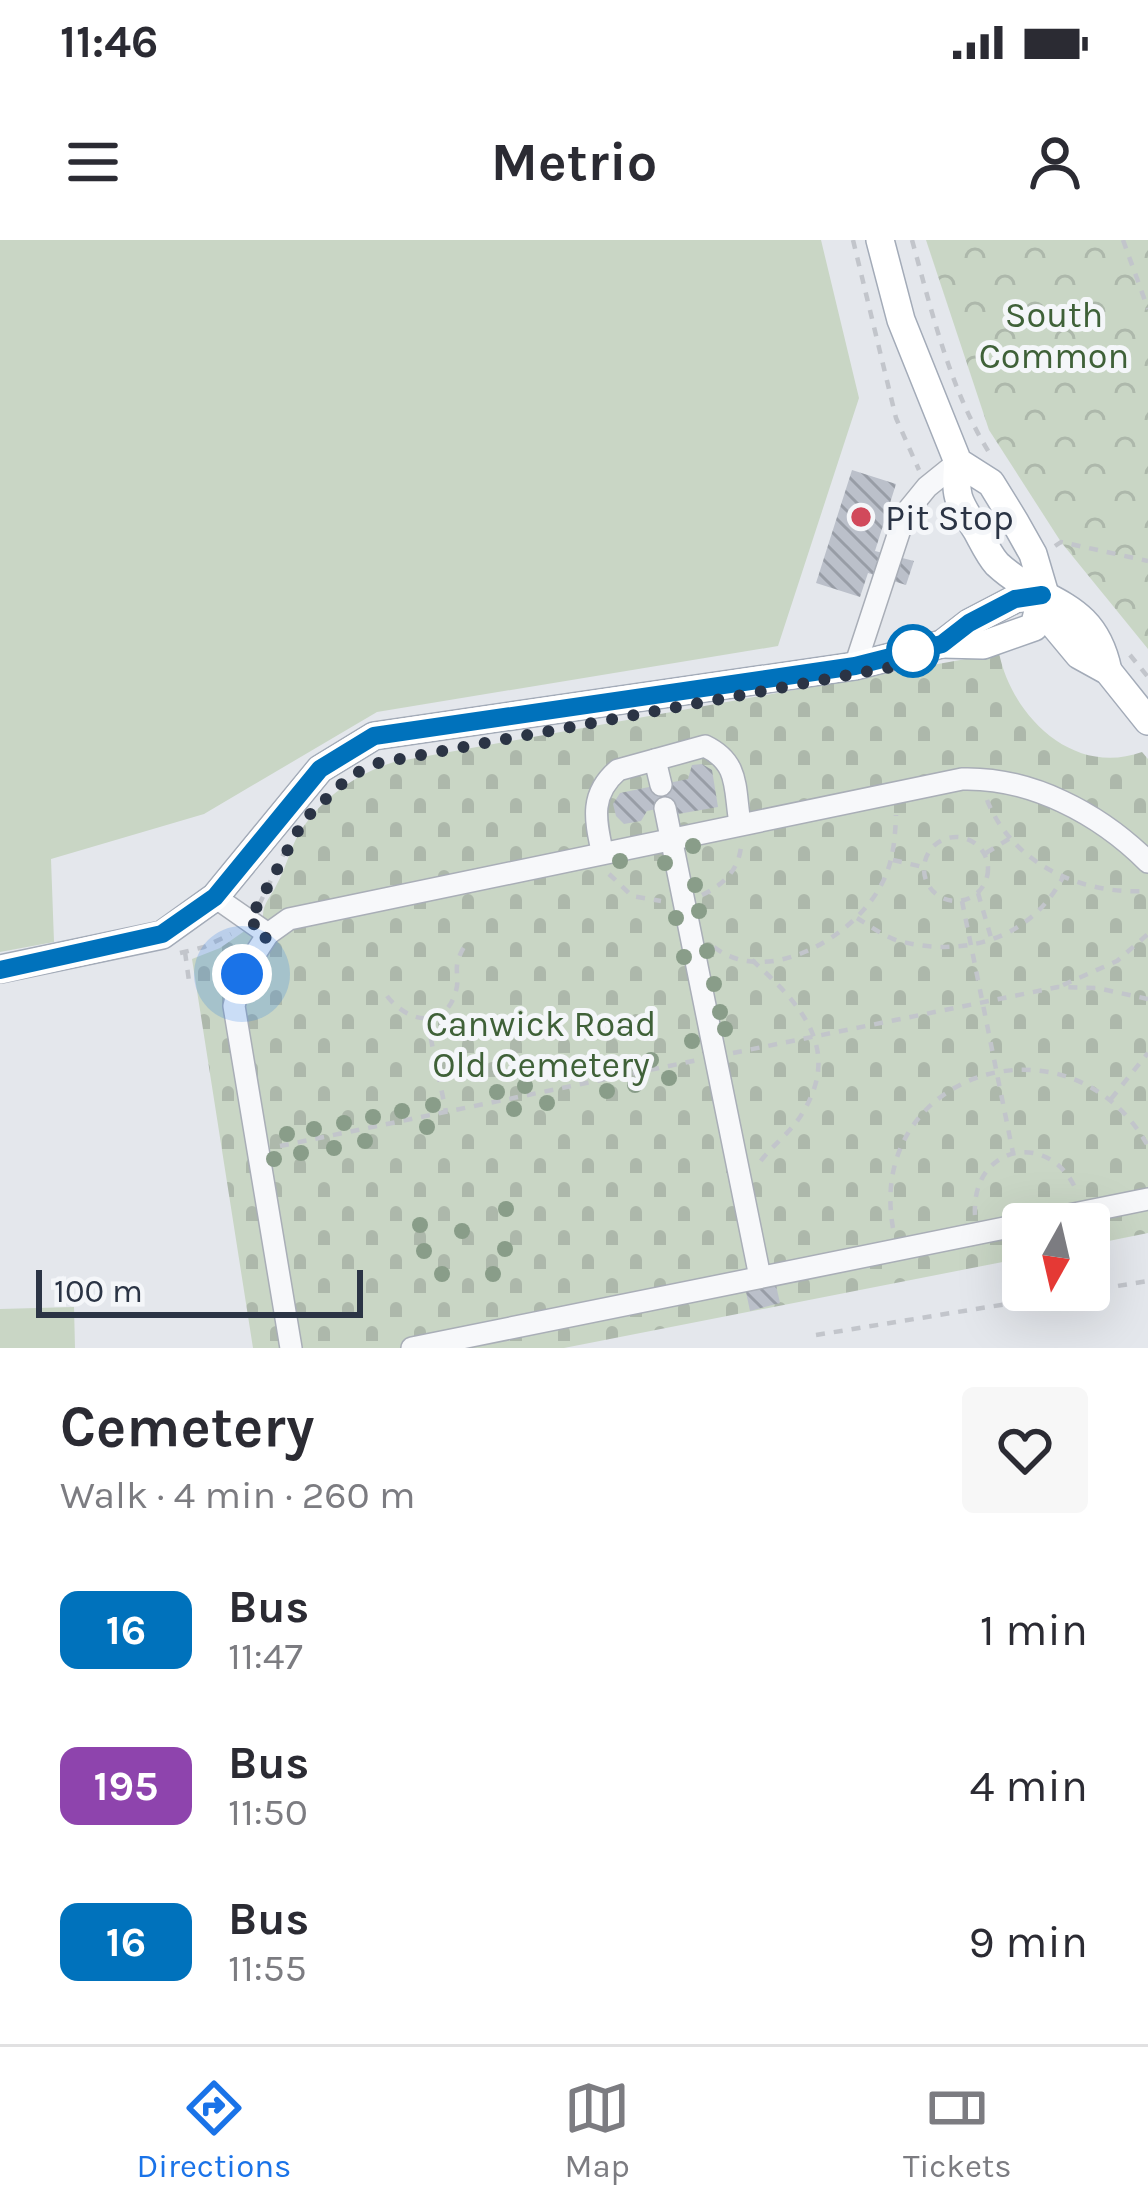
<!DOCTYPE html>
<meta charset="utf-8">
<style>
:root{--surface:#fff;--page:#f7f7f7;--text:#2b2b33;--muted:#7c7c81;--line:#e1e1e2;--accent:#1a73e8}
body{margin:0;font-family:Karla,sans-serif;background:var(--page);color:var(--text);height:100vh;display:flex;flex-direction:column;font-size:45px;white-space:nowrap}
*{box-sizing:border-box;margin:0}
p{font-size:39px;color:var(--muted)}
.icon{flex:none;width:66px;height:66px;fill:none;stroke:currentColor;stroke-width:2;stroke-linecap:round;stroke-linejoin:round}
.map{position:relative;height:1108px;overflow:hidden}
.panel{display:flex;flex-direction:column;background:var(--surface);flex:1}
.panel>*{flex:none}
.badge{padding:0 24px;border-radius:18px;font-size:42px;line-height:78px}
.needle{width:78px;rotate:188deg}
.controls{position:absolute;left:1002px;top:963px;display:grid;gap:24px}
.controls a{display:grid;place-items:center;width:108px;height:108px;border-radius:12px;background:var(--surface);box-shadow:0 12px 48px #0002;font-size:60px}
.scale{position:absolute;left:36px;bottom:30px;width:327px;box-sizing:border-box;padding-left:12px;border:6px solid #2b3445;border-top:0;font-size:33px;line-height:42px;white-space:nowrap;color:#2b3445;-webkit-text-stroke:9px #f4f6f9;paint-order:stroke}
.you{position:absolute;width:60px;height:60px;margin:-30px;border:9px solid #fff;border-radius:50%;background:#1a73e8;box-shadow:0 0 0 18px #1a73e833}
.map>.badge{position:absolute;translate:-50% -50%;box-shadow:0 0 0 6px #fff}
.round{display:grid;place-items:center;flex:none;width:126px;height:126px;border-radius:12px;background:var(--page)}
.head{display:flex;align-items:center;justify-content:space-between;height:204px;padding:0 60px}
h1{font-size:57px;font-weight:700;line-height:90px}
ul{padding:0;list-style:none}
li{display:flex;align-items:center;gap:36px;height:156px;padding:0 60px}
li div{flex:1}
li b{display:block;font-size:45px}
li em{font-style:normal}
li .badge{min-width:132px;font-weight:700;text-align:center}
.status{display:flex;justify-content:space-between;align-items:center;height:84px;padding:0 60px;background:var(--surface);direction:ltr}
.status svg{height:33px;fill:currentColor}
header{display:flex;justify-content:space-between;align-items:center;height:156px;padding:0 60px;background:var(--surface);font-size:54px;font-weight:700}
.tab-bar{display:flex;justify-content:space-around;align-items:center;height:168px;border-top:3px solid var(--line);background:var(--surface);font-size:33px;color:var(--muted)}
.tab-bar a{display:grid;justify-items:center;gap:6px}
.tab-bar .current{color:var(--accent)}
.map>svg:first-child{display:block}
</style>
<div class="status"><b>11:46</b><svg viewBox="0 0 49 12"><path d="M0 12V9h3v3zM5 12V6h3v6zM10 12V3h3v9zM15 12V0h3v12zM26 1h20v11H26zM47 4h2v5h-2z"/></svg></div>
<header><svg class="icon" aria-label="menu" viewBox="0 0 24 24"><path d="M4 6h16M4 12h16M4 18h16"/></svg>Metrio<svg class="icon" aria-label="person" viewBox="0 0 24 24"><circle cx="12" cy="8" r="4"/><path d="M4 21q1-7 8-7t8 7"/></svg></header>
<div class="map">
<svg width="1148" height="1108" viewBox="0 0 1148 1108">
<defs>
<pattern id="cemetery-stones" width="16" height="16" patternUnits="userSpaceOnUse" patternTransform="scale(3)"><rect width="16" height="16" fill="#c9d6c5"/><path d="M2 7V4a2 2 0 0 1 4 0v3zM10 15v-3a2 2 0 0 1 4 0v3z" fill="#adb8ab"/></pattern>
<pattern id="park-crowns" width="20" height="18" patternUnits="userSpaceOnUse" patternTransform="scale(3)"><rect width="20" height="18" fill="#c9d6c5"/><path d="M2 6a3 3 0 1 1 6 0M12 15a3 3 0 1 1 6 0" fill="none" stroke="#adb8ab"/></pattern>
<pattern id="building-back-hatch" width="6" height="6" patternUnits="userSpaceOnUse" patternTransform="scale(3)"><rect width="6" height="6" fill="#bbc0ca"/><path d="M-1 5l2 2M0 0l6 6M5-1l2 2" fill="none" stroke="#989da6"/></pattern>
</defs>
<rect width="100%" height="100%" fill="#e4e7ec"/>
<g fill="#c9d6c5">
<path d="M0,0H821L859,158L778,406L377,472L204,574L51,619L54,702L0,712Z"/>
<path d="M74,1067L75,1108H0V1069Z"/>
</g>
<path fill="url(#cemetery-stones)" d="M999,413C1012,476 1073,537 1142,512L1148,519V993L1089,1005V984H1023V1018L564,1108H253L192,719L220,708L263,678C262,664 271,657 277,644C285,630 289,613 296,599C316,562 354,534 394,522Z"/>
<path fill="url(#park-crowns)" d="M926,0H1148V409L1061,302L989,190Z"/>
<g fill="url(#building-back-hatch)">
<path d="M852,230L896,244L875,311L914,321L906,345L868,333L860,357L816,343Z"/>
<path d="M702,524L712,530L718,567L678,574L676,565L647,571L641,581L624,584L616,576L613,564L620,553L688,539L692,525Z"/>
<path d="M776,1045L780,1063L750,1071L746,1052Z"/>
</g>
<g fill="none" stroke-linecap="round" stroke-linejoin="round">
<defs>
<g id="minor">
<path d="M855,426L905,274L927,247L958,222"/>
<path d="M655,520L661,545"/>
<path d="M665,568L760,1037"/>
<path d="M602,611C595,578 590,554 618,530L705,506C740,523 734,548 740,583"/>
<path d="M215,657L268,694L289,679L962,539C1031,537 1100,574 1148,622"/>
<path d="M268,694L242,734L234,766L291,1108"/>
<path d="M412,1108L1148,959"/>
</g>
<g id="major">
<path d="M880,0L901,80L958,222L991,243L1015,282L1033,314L1054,385L1079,415L1108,431L1148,481"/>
<path d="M958,222C954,257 958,261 977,291C983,302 989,315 997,324C1042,366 1093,358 1108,431"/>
<path d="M942,404L983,405L1034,387L1042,355"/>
<path d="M0,729L162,695L215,657L320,529L374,496L855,426L942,404L969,383L1015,359L1042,355"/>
</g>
</defs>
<use href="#minor" stroke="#a9aeb7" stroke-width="24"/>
<use href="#major" stroke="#a3abb8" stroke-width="30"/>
<g stroke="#c2c5cb" stroke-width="4.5" stroke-dasharray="9 9" stroke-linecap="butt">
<path d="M853,0L896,178L919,230"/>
<path d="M912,0C932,72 950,150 990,214"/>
<path d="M1123,0L1148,69"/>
<path d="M1055,306L1061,302L1148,321"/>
<path d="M1130,415L1148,437"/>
<path d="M987,560C1013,625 1082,655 1148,651"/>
<circle cx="956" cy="629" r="32"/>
<path d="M986,613L1012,597"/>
<path d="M893,620L923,627"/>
<path d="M609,634L632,656L661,661"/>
<path d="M978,653L992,701"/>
<path d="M702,655C723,645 738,631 741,607"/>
<path d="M962,661L1013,913"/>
<path d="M259,665L285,611"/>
<path d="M857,678C870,686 885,697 899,701C965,718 1031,699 1063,637"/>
<path d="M714,707C767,748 853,697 880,647C893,625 895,600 896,575"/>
<path d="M185,712L189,741"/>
<path d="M180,713L204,707L231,694"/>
<path d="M752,720C798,762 843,807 803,872C792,892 773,904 760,922"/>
<path d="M1063,745L1117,721L1148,694"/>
<path d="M387,756C406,781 443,791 455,754C462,734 450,731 464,707"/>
<path d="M427,780L446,872"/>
<path d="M733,813L1058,747L1097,748L1148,759"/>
<path d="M1111,859L1148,813"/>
<path d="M280,906L698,820"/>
<path d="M975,975C971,904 1051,889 1077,952"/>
<path d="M893,988C865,832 1070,767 1148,906"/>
<path d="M816,1095L1148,1041"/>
</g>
<use href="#minor" stroke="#f7f8fa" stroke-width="21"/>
<use href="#major" stroke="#fff" stroke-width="27"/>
</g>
<g fill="#899d89">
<circle cx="693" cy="606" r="8"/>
<circle cx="620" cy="621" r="8"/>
<circle cx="665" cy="623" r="8"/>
<circle cx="695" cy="645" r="8"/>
<circle cx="699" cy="671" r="8"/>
<circle cx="676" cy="678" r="8"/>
<circle cx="707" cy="711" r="8"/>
<circle cx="684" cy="717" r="8"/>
<circle cx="714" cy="744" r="8"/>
<circle cx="720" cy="772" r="8"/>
<circle cx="725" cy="789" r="8"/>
<circle cx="692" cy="801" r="8"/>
<circle cx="651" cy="820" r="8"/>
<circle cx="623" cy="826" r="8"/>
<circle cx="669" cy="838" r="8"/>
<circle cx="635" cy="845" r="8"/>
<circle cx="525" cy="846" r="8"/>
<circle cx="607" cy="851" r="8"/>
<circle cx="497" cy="852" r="8"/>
<circle cx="547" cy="863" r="8"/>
<circle cx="433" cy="865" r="8"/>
<circle cx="514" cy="869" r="8"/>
<circle cx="402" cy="871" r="8"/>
<circle cx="373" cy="877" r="8"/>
<circle cx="344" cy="883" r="8"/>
<circle cx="427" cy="887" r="8"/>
<circle cx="314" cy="889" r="8"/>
<circle cx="287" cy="894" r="8"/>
<circle cx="365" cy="901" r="8"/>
<circle cx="334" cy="908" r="8"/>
<circle cx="301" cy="913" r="8"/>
<circle cx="274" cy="919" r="8"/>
<circle cx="506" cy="969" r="8"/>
<circle cx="420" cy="985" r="8"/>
<circle cx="462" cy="991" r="8"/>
<circle cx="505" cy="1009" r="8"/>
<circle cx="424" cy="1011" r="8"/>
<circle cx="442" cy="1034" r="8"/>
<circle cx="493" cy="1034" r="8"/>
</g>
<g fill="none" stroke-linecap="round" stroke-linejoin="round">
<defs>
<path id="line" d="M0,730L162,694L215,657L320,529L374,496L855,426L942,404L969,383L1015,359L1042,355"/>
</defs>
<use href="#line" stroke="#fff" stroke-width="27"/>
<use href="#line" stroke="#0072bc" stroke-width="18"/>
<path stroke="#2b3445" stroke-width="12" stroke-dasharray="0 21.6" d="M242,734L268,694L249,681L304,580L350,536L378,523L913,423V411"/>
</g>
<circle fill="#d1495b" stroke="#f4f6f9" stroke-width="4.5" cx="861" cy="277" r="12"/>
<circle fill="#fff" stroke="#0072bc" stroke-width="6" cx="913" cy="411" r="24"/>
<g text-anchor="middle" stroke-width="10" stroke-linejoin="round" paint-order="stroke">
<g font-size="36" fill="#3f6138" stroke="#f4f6f9">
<text x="1054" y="87">South<tspan x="1054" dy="41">Common</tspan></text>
<text x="541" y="796">Canwick Road<tspan x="541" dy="41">Old Cemetery</tspan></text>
</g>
<g font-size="36" fill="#2b3445" stroke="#f4f6f9" text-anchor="start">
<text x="885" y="290">Pit Stop</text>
</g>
</g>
</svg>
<div class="controls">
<a><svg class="needle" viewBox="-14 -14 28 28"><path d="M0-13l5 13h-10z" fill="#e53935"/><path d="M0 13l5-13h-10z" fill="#7c7c81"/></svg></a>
</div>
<div class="scale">100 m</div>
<div class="you" style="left:242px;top:734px"></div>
</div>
<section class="panel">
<div class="head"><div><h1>Cemetery</h1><p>Walk · 4 min · 260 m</p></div><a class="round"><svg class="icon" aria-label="heart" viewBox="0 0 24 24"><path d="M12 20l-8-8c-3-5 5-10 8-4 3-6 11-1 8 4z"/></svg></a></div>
<ul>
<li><span class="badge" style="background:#0072bc;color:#fff">16</span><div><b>Bus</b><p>11:47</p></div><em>1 min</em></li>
<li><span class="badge" style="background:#8e44ad;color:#fff">195</span><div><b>Bus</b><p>11:50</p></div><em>4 min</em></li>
<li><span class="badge" style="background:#0072bc;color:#fff">16</span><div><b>Bus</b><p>11:55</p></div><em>9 min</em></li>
</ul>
</section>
<nav class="tab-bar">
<a class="current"><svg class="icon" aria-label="directions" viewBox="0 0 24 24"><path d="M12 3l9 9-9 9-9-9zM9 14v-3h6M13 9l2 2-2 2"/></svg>Directions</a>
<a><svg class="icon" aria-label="map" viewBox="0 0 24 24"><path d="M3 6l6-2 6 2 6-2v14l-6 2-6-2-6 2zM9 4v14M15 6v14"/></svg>Map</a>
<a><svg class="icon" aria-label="tickets" viewBox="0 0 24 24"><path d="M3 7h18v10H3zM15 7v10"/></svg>Tickets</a>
</nav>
